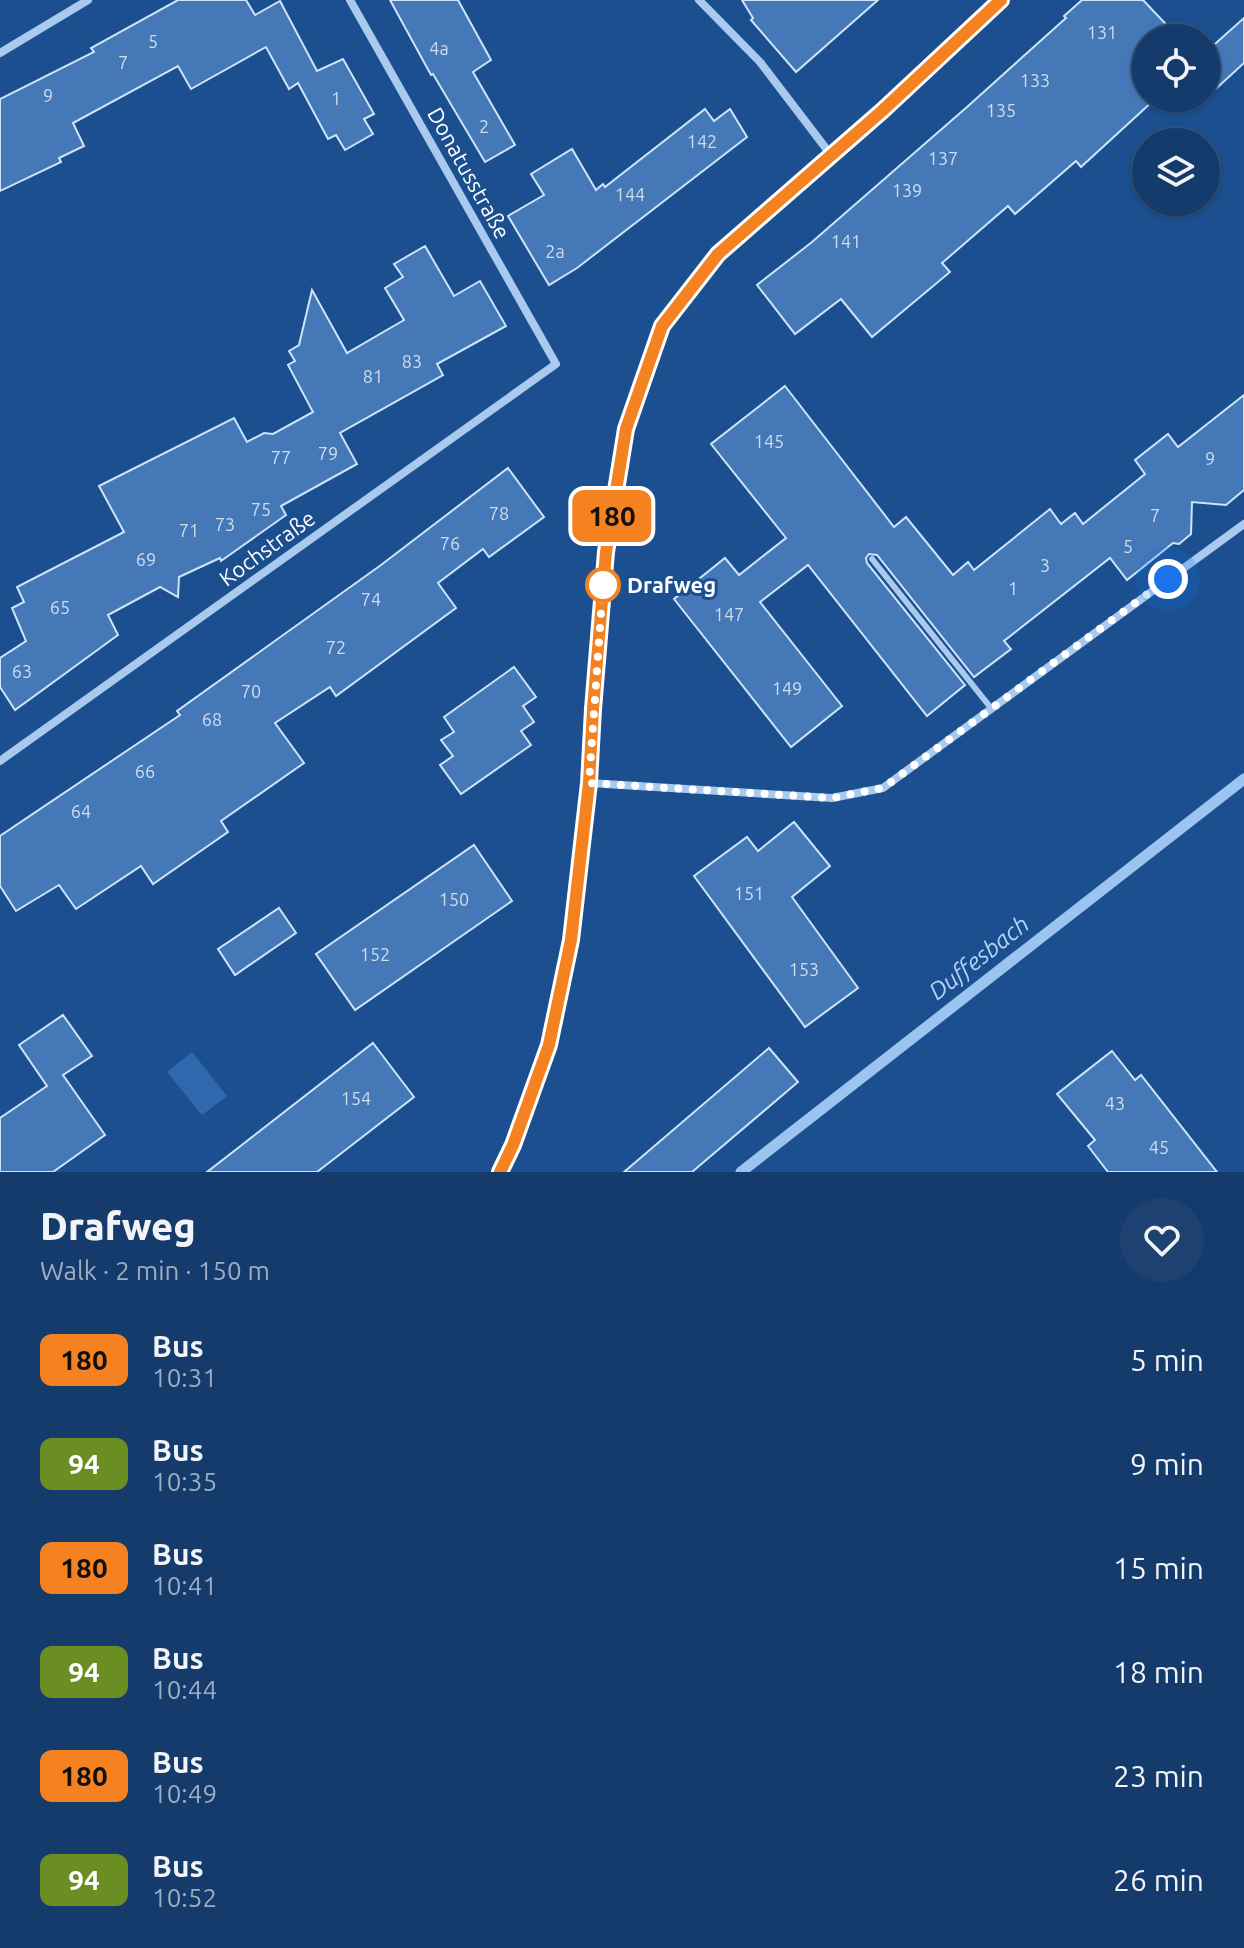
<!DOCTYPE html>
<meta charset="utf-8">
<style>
:root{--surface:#143b6b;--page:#1d4271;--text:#f1f3f6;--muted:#9dadc1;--line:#33557e}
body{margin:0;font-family:Ubuntu,sans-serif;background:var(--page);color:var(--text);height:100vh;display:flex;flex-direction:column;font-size:30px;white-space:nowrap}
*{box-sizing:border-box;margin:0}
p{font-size:26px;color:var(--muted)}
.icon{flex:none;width:44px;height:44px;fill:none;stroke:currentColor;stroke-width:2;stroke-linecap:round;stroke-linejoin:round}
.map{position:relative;height:1172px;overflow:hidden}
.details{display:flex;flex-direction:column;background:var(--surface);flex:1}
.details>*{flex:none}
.badge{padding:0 16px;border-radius:12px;font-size:28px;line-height:52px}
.tools{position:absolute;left:1132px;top:24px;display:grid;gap:16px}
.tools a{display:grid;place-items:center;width:88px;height:88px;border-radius:50%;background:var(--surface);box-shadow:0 2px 6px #0004,0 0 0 2px var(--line);font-size:40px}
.you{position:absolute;width:40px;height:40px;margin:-20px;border:6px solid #fff;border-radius:50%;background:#1a73e8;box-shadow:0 0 0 12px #1a73e833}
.map>.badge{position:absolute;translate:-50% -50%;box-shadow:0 0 0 4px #fff}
.round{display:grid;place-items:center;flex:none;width:84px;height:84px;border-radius:42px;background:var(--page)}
.head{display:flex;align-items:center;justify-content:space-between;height:136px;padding:0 40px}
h1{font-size:38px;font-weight:800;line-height:60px}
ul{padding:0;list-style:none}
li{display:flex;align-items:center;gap:24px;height:104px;padding:0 40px}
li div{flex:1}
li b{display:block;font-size:30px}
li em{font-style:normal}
li .badge{min-width:88px;font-weight:700;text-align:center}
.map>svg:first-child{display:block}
</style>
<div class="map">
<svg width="1244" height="1172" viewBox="0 0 1244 1172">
<rect width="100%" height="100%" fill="#1b4f8f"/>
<path fill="#2e69ad" d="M192,1052L227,1096L202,1115L167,1072Z"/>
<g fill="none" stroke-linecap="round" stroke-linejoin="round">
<path stroke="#9cc4f0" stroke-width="11" d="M741,1172L1244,779"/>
</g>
<g fill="#4478b7" stroke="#cfe3fa" stroke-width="2">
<path d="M178,0H246L255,15L280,1L317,71L343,59L374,114L364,119L373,134L345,150L336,135L328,139L298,83L289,89L266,47L191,89L178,66L73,123L84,146L59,158L61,162L0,191V99L94,52L91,48Z"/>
<path d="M390,0H458L491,60L473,72L515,145L485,162L433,74L431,75Z"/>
<path d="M742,0H878L796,72L751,20L753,18Z"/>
<path d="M1082,0H1143L1179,38H1146V98L1154,100L1081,167L1076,161L1015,214L1008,206L942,263L950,272L872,337L841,299L795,334L757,285L812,242L967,107L1066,18L1064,16Z"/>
<path d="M1244,18V63L1206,98V52Z"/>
<path d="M705,109L714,121L730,109L747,137L577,268L549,285L508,216L544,195L531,174L572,149L596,190L603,184L605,187Z"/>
<path d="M425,246L454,296L480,281L506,326L437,364L443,375L340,433L357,464L281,506L286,515L221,561L220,558L179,577L178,597L160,587L108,615L118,635L15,710L0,687V658L26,641L12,608L24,602L17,587L124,532L99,486L234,418L247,442L264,433L273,434L313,412L288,365L295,361L289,351L299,345L312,290L347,353L404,320L385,288L403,277L394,264Z"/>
<path d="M785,386L894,527L906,517L953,575L968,562L974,570L1050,509L1061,524L1075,513L1083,524L1145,474L1135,460L1168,434L1178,447L1244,395V490L1226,505L1192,502L1191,534L1179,544L1173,543L1127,580L1110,558L1004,641L1011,649L974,677L877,555L869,554L866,558L867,563L965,685L927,716L808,565L760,602L842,706L791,747L674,599L725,558L739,575L786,538L711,444Z"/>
<path d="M508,468L544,517L489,557L483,549L438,583L456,608L336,696L330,687L275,723L304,763L221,821L228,832L153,884L141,866L76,909L59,885L16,911L0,886V836L180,715L177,711L381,565Z"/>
<path d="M514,667L536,697L523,706L534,722L521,731L531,745L461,794L440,765L453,756L441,740L454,732L444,717Z"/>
<path d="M794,822L830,866L792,897L858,988L805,1027L694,876L747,837L758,851Z"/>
<path d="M474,845L512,901L355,1010L316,954Z"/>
<path d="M279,908L296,933L235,975L218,949Z"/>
<path d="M63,1015L92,1056L63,1075L105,1135L53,1172H0V1118L47,1086L19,1045Z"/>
<path d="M373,1043L414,1097L339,1155L317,1172H207Z"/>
<path d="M769,1048L798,1082L692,1172H624Z"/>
<path d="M1112,1051L1135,1080L1141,1075L1217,1172H1108L1088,1146L1095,1140L1057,1094Z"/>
</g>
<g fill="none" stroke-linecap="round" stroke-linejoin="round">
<path stroke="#a9c9ee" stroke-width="6" d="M872,559L991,708"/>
<g stroke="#a9c9ee" stroke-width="8">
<path d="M699,0L760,62L831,155"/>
<path d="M0,53L88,0"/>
<path d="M0,761L556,364L350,0"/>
<path d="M589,783L832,798L883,788L1244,524"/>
<path d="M500,1172L513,1145L549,1045L571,940L589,783L606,552L626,429L662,326L718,254L882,111L1001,0"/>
</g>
</g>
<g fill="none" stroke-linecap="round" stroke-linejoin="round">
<defs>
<path id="line" d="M500,1172L513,1145L549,1045L571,940L589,783L593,709L606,552L626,429L662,326L718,254L882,111L1001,0"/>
</defs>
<use href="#line" stroke="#fff" stroke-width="18"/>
<use href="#line" stroke="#f58220" stroke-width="12"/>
<path stroke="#fff" stroke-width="8" stroke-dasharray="0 14.4" d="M603,585L589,783L832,798L883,788L1168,579"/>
</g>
<circle fill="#fff" stroke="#f58220" stroke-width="4" cx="603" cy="585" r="16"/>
<g text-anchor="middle" stroke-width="6" stroke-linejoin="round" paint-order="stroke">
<g font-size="18" fill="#d0dded">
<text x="1102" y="39">131</text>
<text x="153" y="48">5</text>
<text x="439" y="55">4a</text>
<text x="123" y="69">7</text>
<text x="1035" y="87">133</text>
<text x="48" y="102">9</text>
<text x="336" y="105">1</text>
<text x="1001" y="117">135</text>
<text x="484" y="133">2</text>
<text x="702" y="148">142</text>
<text x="943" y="165">137</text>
<text x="907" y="197">139</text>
<text x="630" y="201">144</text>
<text x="846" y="248">141</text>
<text x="555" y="258">2a</text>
<text x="412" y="368">83</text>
<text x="373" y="383">81</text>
<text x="769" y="448">145</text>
<text x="328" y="460">79</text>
<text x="281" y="464">77</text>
<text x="1210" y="465">9</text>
<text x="261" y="516">75</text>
<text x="499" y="520">78</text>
<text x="1155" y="522">7</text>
<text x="225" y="531">73</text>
<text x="189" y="537">71</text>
<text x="450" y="550">76</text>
<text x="1128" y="553">5</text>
<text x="146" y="566">69</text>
<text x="1045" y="572">3</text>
<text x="1013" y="595">1</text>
<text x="371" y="606">74</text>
<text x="60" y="614">65</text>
<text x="729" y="621">147</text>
<text x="336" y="654">72</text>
<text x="22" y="678">63</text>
<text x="787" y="695">149</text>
<text x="251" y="698">70</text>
<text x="212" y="726">68</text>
<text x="145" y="778">66</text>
<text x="81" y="818">64</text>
<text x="749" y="900">151</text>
<text x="454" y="906">150</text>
<text x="375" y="961">152</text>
<text x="804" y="976">153</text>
<text x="356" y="1105">154</text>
<text x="1115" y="1110">43</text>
<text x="1159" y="1154">45</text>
</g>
<g font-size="22" fill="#fff" stroke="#1b4f8f">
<text transform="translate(469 173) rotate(61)" y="8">Donatusstraße</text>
<text transform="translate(267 548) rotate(-36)" y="8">Kochstraße</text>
</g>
<g font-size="22" font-weight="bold" fill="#fff" stroke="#1b4f8f" text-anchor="start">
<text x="627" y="593">Drafweg</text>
</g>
<g font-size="24" font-style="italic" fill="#b5d3f5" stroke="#1b4f8f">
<text transform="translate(979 958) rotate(-38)" y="8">Duffesbach</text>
</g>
</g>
</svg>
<div class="tools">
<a><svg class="icon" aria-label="locate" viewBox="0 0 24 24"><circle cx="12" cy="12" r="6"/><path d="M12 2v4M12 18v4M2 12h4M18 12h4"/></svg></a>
<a><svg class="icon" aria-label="layers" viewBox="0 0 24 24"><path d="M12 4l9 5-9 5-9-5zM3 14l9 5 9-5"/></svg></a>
</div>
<div class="you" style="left:1168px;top:579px"></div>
<b class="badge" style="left:612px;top:516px;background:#f58220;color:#111">180</b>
</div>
<section class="details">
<div class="head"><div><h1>Drafweg</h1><p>Walk · 2 min · 150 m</p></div><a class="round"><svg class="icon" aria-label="heart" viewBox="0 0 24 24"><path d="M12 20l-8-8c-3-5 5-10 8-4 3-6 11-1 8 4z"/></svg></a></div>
<ul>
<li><span class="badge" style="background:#f58220;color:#111">180</span><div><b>Bus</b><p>10:31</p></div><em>5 min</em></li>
<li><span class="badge" style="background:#6b8e23;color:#fff">94</span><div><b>Bus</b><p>10:35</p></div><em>9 min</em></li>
<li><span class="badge" style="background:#f58220;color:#111">180</span><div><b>Bus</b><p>10:41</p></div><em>15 min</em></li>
<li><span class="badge" style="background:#6b8e23;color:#fff">94</span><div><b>Bus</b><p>10:44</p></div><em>18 min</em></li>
<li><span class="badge" style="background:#f58220;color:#111">180</span><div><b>Bus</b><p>10:49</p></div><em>23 min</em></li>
<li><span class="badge" style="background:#6b8e23;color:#fff">94</span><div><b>Bus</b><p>10:52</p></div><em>26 min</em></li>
</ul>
</section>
